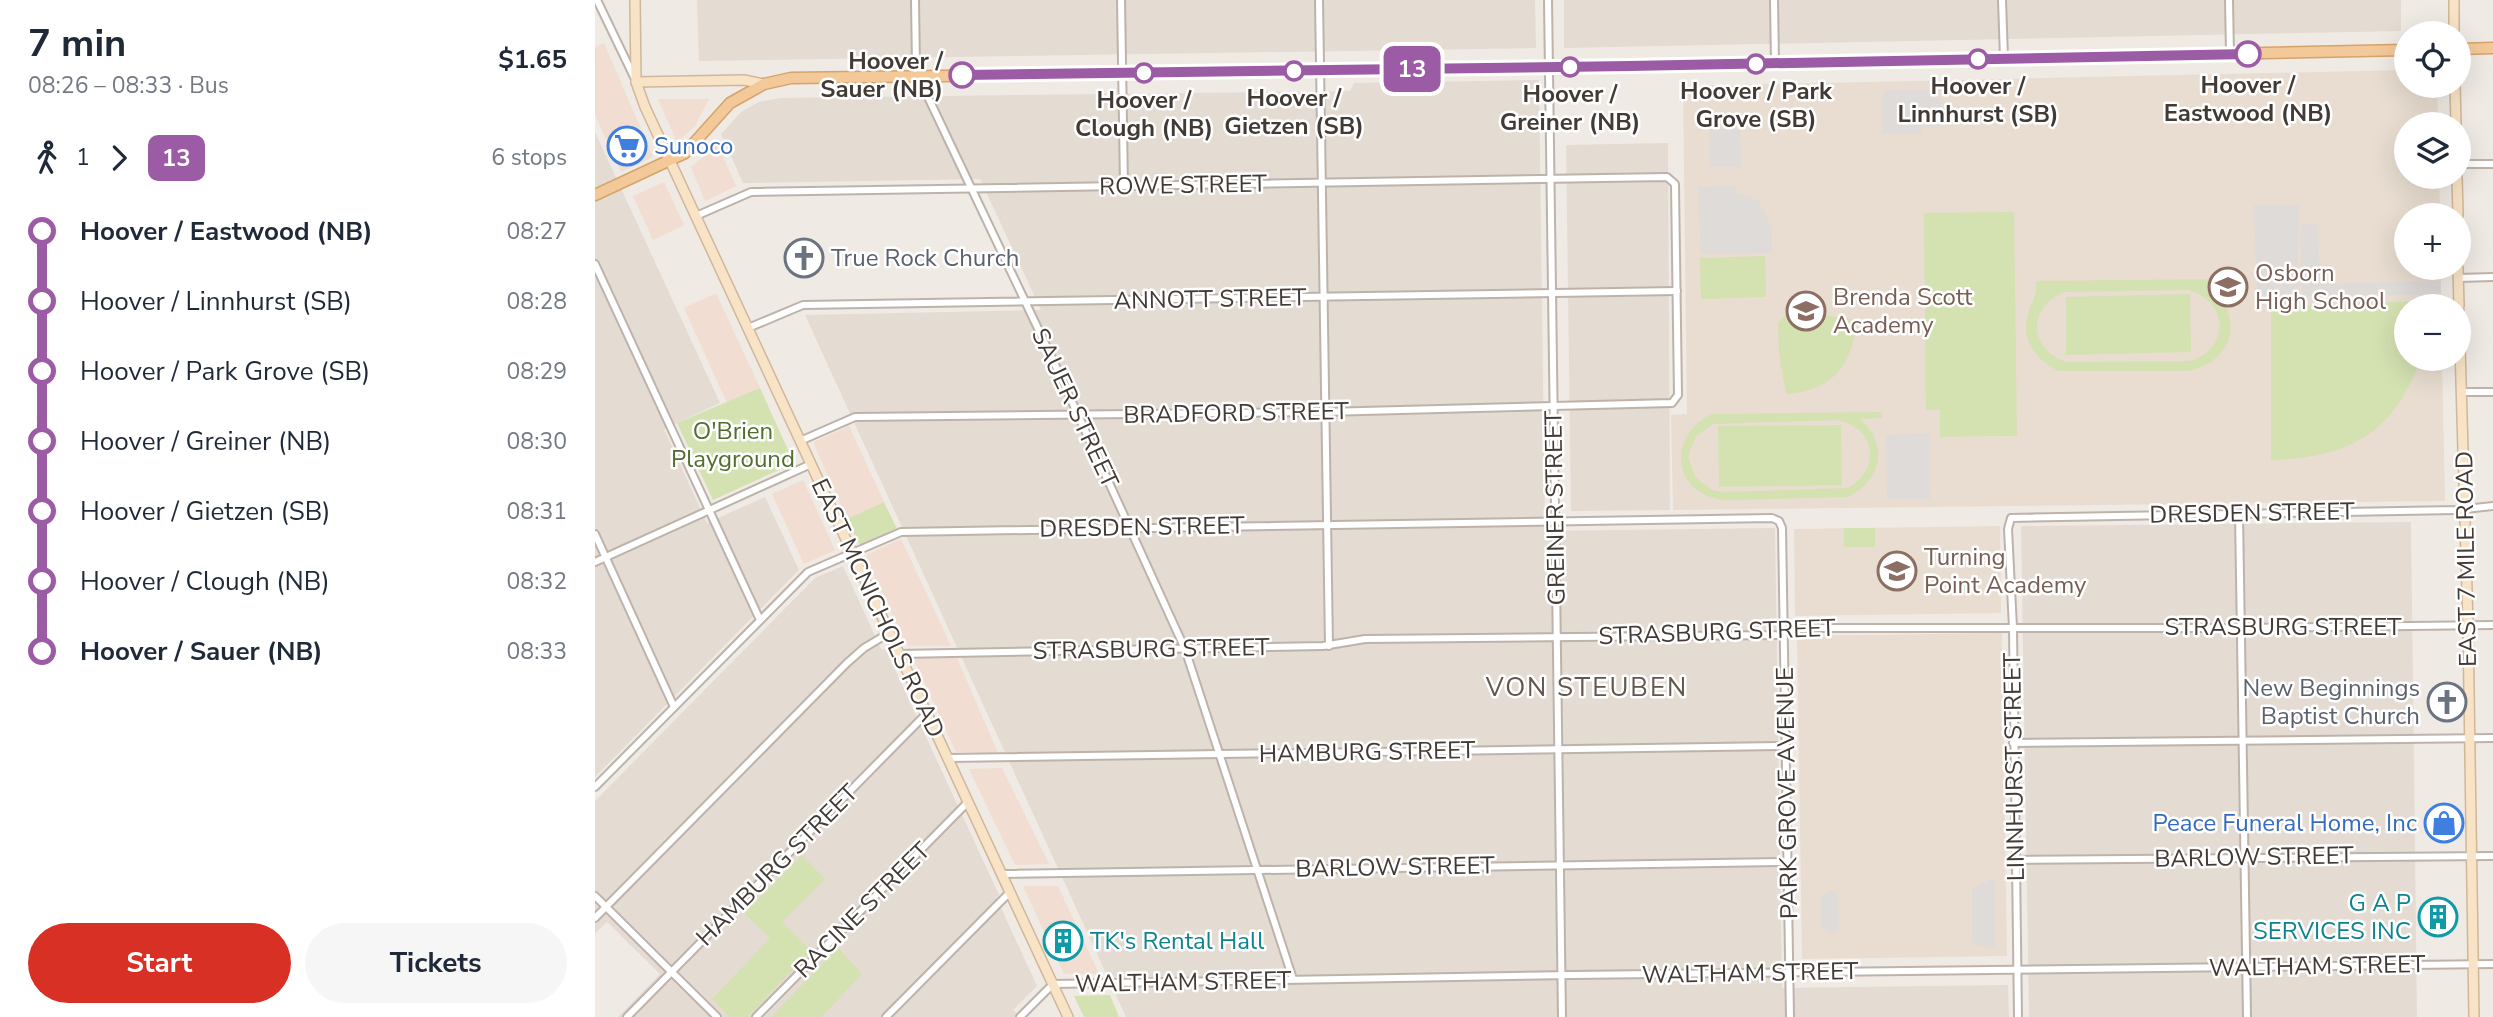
<!DOCTYPE html>
<meta charset="utf-8">
<style>
:root{--surface:#fff;--page:#f6f6f7;--text:#1f2937;--muted:#747a83;--accent:#d93025}
body{margin:0;font-family:"Nunito Sans",sans-serif;background:var(--page);color:var(--text);height:100vh;display:flex;flex-direction:column;font-size:26px;white-space:nowrap}
*{box-sizing:border-box;margin:0}
p{font-size:23px;color:var(--muted)}
.icon{flex:none;width:38px;height:38px;fill:none;stroke:currentColor;stroke-width:2;stroke-linecap:round;stroke-linejoin:round}
.map{position:relative;flex:1;overflow:hidden}
.side{display:flex;flex-direction:column;background:var(--surface);width:595px}
.side>*{flex:none}
.badge{padding:0 14px;border-radius:10px;font-size:24px;line-height:46px}
.tools{position:absolute;left:1799px;top:21px;display:grid;gap:14px}
.tools a{display:grid;place-items:center;width:77px;height:77px;border-radius:50%;background:var(--surface);box-shadow:0 7px 28px #0002;font-size:35px}
.map>.badge{position:absolute;translate:-50% -50%;box-shadow:0 0 0 4px #fff}
.legs{display:flex;align-items:center;gap:10px;height:77px;padding:0 28px;font-size:23px}
.legs p{margin-inline-start:auto}
.summary{display:flex;align-items:center;justify-content:space-between;height:119px;padding:0 28px}
h1{font-size:38px;font-weight:700;line-height:52px}
.button{display:flex;gap:14px;margin-top:auto;padding:14px 28px}
.button a{flex:1;height:80px;border-radius:42px;background:var(--accent);color:#fff;font-size:28px;font-weight:700;line-height:80px;text-align:center}
.button a+a{background:var(--page);color:var(--text)}
ul{padding:0 28px;list-style:none}
li{display:flex;align-items:center;gap:24px;height:70px;font-size:26px}
li i{display:grid;place-items:center;width:10px;height:100%;margin:0 9px;background:currentColor}
li i::after{content:'';width:18px;height:18px;margin:-9px;border:5px solid;border-radius:50%;background:var(--surface)}
li p{margin-inline-start:auto}
li:first-child i{background:linear-gradient(#0000 50%,currentColor 0)}
li:last-child i{background:linear-gradient(currentColor 50%,#0000 0)}
main{display:flex;flex:1;min-height:0}
.map>svg:first-child{display:block}
</style>
<main>
<section class="side">
<div class="summary"><div><h1>7 min</h1><p>08:26 – 08:33 · Bus</p></div><b>$1.65</b></div>
<div class="legs"><svg class="icon" aria-label="walk" viewBox="0 0 24 24"><circle cx="13" cy="4" r="2"/><path d="M13 8l-2 6 4 7M11 14l-3 7M7 12l3-4h3l4 4"/></svg>1<svg class="icon" aria-label="forward" viewBox="0 0 24 24"><path d="M9 5l7 7-7 7"/></svg><b class="badge" style="background:#9b5ba5;color:#fff">13</b><p>6 stops</p></div>
<ul>
<li><i style="color:#9b5ba5"></i><b>Hoover / Eastwood (NB)</b><p>08:27</p></li>
<li><i style="color:#9b5ba5"></i><span>Hoover / Linnhurst (SB)</span><p>08:28</p></li>
<li><i style="color:#9b5ba5"></i><span>Hoover / Park Grove (SB)</span><p>08:29</p></li>
<li><i style="color:#9b5ba5"></i><span>Hoover / Greiner (NB)</span><p>08:30</p></li>
<li><i style="color:#9b5ba5"></i><span>Hoover / Gietzen (SB)</span><p>08:31</p></li>
<li><i style="color:#9b5ba5"></i><span>Hoover / Clough (NB)</span><p>08:32</p></li>
<li><i style="color:#9b5ba5"></i><b>Hoover / Sauer (NB)</b><p>08:33</p></li>
</ul>
<div class="button"><a>Start</a><a>Tickets</a></div>
</section>
<div class="map">
<svg width="1898" height="1017" viewBox="0 0 1898 1017">
<rect width="100%" height="100%" fill="#f0eae4"/>
<g fill="#e4dbd3">
<path d="M102,0H940L941,48L104,61Z"/>
<path d="M969,0H1806V31L969,48Z"/>
<path d="M944,80L950,531L1180,528L1187,988L1413,985L1414,1017H531L210,315L446,310L385,179L148,183L126,134L147,111L164,102L185,98L755,91L759,83Z"/>
<path d="M0,132L125,403L69,429L112,523L170,497L204,570L0,777Z"/>
<path d="M1073,143L1075,510L976,511L971,145Z"/>
<path d="M1816,522L1822,1017H1434L1426,526Z"/>
<path d="M248,566L286,649L291,650L404,895L401,897L442,986L418,1010L425,1017H23L65,974L12,922L0,933V801L220,578Z"/>
</g>
<g fill="#f1ddd1">
<path d="M9,43L58,157L26,172L0,115V47Z"/>
<path d="M63,99H114L100,126L82,142Z"/>
<path d="M121,141L141,186L110,201L96,167L112,154Z"/>
<path d="M69,182L89,225L58,240L38,196Z"/>
<path d="M121,293L165,388L132,403L89,308Z"/>
<path d="M254,426L289,502L252,519L219,444V442Z"/>
<path d="M208,480L240,550L209,564L177,494Z"/>
<path d="M306,539L356,646H312L271,559L273,554Z"/>
<path d="M324,656H361L403,753L361,752L320,662V659Z"/>
<path d="M407,768L454,864L420,865L374,769Z"/>
<path d="M428,886H463L504,974H469Z"/>
</g>
<g fill="#e8ddd0" fill-rule="evenodd">
<path d="M1811,70V86H1842L1843,124H1811V177H1844L1845,215H1811V268H1846V306H1811V359H1847L1850,501L1078,510L1076,415L1092,414L1088,86ZM1345,410L1421,436L1345,437Z"/>
<path d="M1405,526L1406,613L1200,616L1199,529Z"/>
<path d="M1407,633L1412,956L1207,959L1202,636Z"/>
</g>
<g fill="#d4e1b1" fill-rule="evenodd">
<path d="M1419,212L1422,436L1345,437V410H1331L1329,213Z"/>
<path d="M1170,256L1171,297L1106,299L1105,258Z"/>
<path d="M1624,279C1624,299 1630,298 1634,316C1642,345 1619,366 1593,371H1464C1441,360 1425,340 1433,313C1438,298 1442,299 1441,281ZM1594,290C1634,302 1635,348 1595,361L1471,362C1433,348 1432,307 1470,292Z"/>
<path d="M1595,294L1596,352L1471,355V297Z"/>
<path d="M1831,301V306H1811V359H1826C1797,435 1755,457 1676,460V306Z"/>
<path d="M1192,314H1221L1262,320C1257,364 1239,391 1191,394L1184,353L1183,323Z"/>
<path d="M165,388L199,463L118,500L82,423Z"/>
<path d="M1287,412V418L1265,419C1295,445 1286,480 1253,497L1128,500C1076,493 1072,435 1117,414ZM1242,420C1281,428 1287,468 1253,488L1128,492L1117,490L1100,477L1093,456L1101,436L1118,424Z"/>
<path d="M1246,425L1247,485L1124,487L1123,426Z"/>
<path d="M289,502L302,529L267,545L264,544L252,519Z"/>
<rect x="1249" y="528" width="31" height="19"/>
<path d="M207,855L230,879L187,922L216,951L152,1017H135L117,999L175,938L149,913Z"/>
<path d="M243,948L267,974L226,1017H176Z"/>
<path d="M515,995L524,1017H489L479,996Z"/>
</g>
<g fill="#dedbd9">
<path d="M1289,90H1336V98H1346V127H1327V134H1288L1287,96L1290,95Z"/>
<path d="M1145,128L1146,167H1115V129Z"/>
<path d="M1140,186L1141,193L1165,201V209H1170V214L1177,228V253L1106,254L1103,187Z"/>
<path d="M1659,205H1704L1702,303L1662,305Z"/>
<path d="M1723,224L1725,284L1845,281L1846,294L1707,297L1705,225Z"/>
<path d="M1334,433L1335,499H1292L1291,435Z"/>
<path d="M1400,878V949L1377,943V888Z"/>
<path d="M1237,890L1243,894L1244,930L1237,933L1226,926V897Z"/>
</g>
<g fill="none" stroke-linecap="round" stroke-linejoin="round">
<defs>
<g id="street">
<path d="M2,0L39,77"/>
<path d="M320,0L321,67L323,76L457,358L590,649L698,979"/>
<path d="M526,0L529,186"/>
<path d="M724,0L734,646"/>
<path d="M953,0L967,1017"/>
<path d="M1179,0L1180,63"/>
<path d="M1407,0L1409,58"/>
<path d="M1634,0L1635,54"/>
<path d="M1864,164H1898"/>
<path d="M101,216L156,192L1072,177L1080,184L1083,395L1077,403L729,412L260,417L205,441"/>
<path d="M0,264L165,620"/>
<path d="M1863,278L1898,277"/>
<path d="M153,328L208,305L1082,291"/>
<path d="M1867,392H1898"/>
<path d="M1644,513L1652,1017"/>
<path d="M0,534L79,707"/>
<path d="M0,562L216,464"/>
<path d="M304,654L728,646L770,639L1183,635L1189,631L1217,628H1646L1898,625"/>
<path d="M1418,743L1898,738"/>
<path d="M353,758L1191,746"/>
<path d="M0,787L213,572L306,532L1177,518L1184,521L1187,528L1195,1017"/>
<path d="M1419,860L1898,856"/>
<path d="M406,874L1193,862"/>
<path d="M0,896L122,1017"/>
<path d="M0,918L252,663L269,648L294,633"/>
<path d="M32,1017L332,713"/>
<path d="M161,1017L373,802"/>
<path d="M291,1017L415,892"/>
<path d="M425,1017L458,984L977,975L1898,964"/>
<path d="M1423,1017L1418,628L1413,529L1416,518L1861,510L1898,506"/>
</g>
<g id="secondary">
<path d="M40,0L41,82L50,107L473,1017"/>
<path d="M1859,0V33"/>
<path d="M41,82L149,80L169,84"/>
<path d="M1860,86L1861,124"/>
<path d="M1862,177L1863,215"/>
<path d="M1863,268L1864,306"/>
<path d="M1864,311L1873,626L1879,1017"/>
</g>
<g id="primary">
<path d="M1864,49L1898,48"/>
<path d="M0,195L90,153L135,103L169,84L196,78L1022,67L1811,50"/>
</g>
</defs>
<use href="#street" stroke="#bdb3ab" stroke-width="10"/>
<use href="#secondary" stroke="#cfb79b" stroke-width="12"/>
<use href="#primary" stroke="#d6a36c" stroke-width="13"/>
<use href="#street" stroke="#fff" stroke-width="6"/>
<use href="#secondary" stroke="#f8e3c6" stroke-width="9"/>
<use href="#primary" stroke="#f3c99a" stroke-width="10"/>
</g>
<g fill="none" stroke-linecap="round" stroke-linejoin="round">
<defs>
<path id="line-1" d="M367,75L1035,66L1653,54"/>
</defs>
<use href="#line-1" stroke="#fff" stroke-width="16"/>
<use href="#line-1" stroke="#9b5ba5" stroke-width="10"/>
</g>
<defs>
<symbol id="supermarket-ring" viewBox="-11 -11 22 22"><circle r="9.5" fill="#fff" stroke="#3f7fe0" stroke-width="1.5"/><path d="M-6-5.5h2.5l.6 2H6L4.5 2H-2.5L-4.4-4H-6ZM-1.5 3.2a1.3 1.3 0 1 0 .1 0ZM3 3.2a1.3 1.3 0 1 0 .1 0Z" fill="#3f7fe0"/></symbol>
<symbol id="church-ring" viewBox="-11 -11 22 22"><circle r="9.5" fill="#fff" stroke="#6b7280" stroke-width="1.5"/><path d="M-1.2-6h2.4v3.5h3.3v2.4h-3.3V6h-2.4V-.1h-3.3v-2.4h3.3Z" fill="#6b7280"/></symbol>
<symbol id="school-ring" viewBox="-11 -11 22 22"><circle r="9.5" fill="#fff" stroke="#8d6e63" stroke-width="1.5"/><path d="M0-5L7-2L0 1L-7-2ZM-4 1L0 2.5L4 1V4Q0 6-4 4Z" fill="#8d6e63"/></symbol>
<symbol id="shop-ring" viewBox="-11 -11 22 22"><circle r="9.5" fill="#fff" stroke="#3f7fe0" stroke-width="1.5"/><path d="M-5-2.5h2.3a2.7 3.5 0 0 1 5.4 0H5L5.5 6h-11ZM-1.5-2.5h3a1.5 2.3 0 0 0-3 0Z" fill="#3f7fe0"/></symbol>
<symbol id="building-ring" viewBox="-11 -11 22 22"><circle r="9.5" fill="#fff" stroke="#0f9aa8" stroke-width="1.5"/><path d="M-4-6H4V6H1V3H-1V6H-4ZM-2.5-4.3h1.7v1.8h-1.7ZM.8-4.3h1.7v1.8H.8ZM-2.5-1h1.7V.8h-1.7ZM.8-1h1.7V.8H.8Z" fill="#0f9aa8"/></symbol>
</defs>
<g fill-rule="evenodd">
<use href="#supermarket-ring" x="10" y="124" width="44" height="44"/>
<use href="#church-ring" x="187" y="236" width="44" height="44"/>
<use href="#school-ring" x="1611" y="265" width="44" height="44"/>
<use href="#school-ring" x="1189" y="289" width="44" height="44"/>
<use href="#school-ring" x="1280" y="549" width="44" height="44"/>
<use href="#church-ring" x="1830" y="680" width="44" height="44"/>
<use href="#shop-ring" x="1827" y="801" width="44" height="44"/>
<use href="#building-ring" x="1821" y="895" width="44" height="44"/>
<use href="#building-ring" x="446" y="919" width="44" height="44"/>
</g>
<g fill="#fff" stroke="#9b5ba5" stroke-width="3.5">
<circle cx="1653" cy="54" r="12"/>
<circle cx="1383" cy="59" r="9"/>
<circle cx="1161" cy="64" r="9"/>
<circle cx="975" cy="67" r="9"/>
<circle cx="699" cy="71" r="9"/>
<circle cx="549" cy="73" r="9"/>
<circle cx="367" cy="75" r="12"/>
</g>
<g text-anchor="middle" stroke-width="5" stroke-linejoin="round" paint-order="stroke">
<g font-size="24" font-weight="bold" fill="#423a35" stroke="#fff">
<text x="348" y="69" text-anchor="end">Hoover /<tspan x="348" dy="28">Sauer (NB)</tspan></text>
<text x="1653" y="93">Hoover /<tspan x="1653" dy="28">Eastwood (NB)</tspan></text>
<text x="1383" y="94">Hoover /<tspan x="1383" dy="28">Linnhurst (SB)</tspan></text>
<text x="1161" y="99">Hoover / Park<tspan x="1161" dy="28">Grove (SB)</tspan></text>
<text x="975" y="102">Hoover /<tspan x="975" dy="28">Greiner (NB)</tspan></text>
<text x="699" y="106">Hoover /<tspan x="699" dy="28">Gietzen (SB)</tspan></text>
<text x="549" y="108">Hoover /<tspan x="549" dy="28">Clough (NB)</tspan></text>
</g>
<g font-size="24" fill="#366cbe" stroke="#fff" text-anchor="start">
<text x="59" y="154">Sunoco</text>
<text x="1822" y="831" text-anchor="end">Peace Funeral Home, Inc</text>
</g>
<g font-size="24" fill="#423a35" stroke="#fff">
<text transform="translate(588 185) rotate(-1)" y="8">ROWE STREET</text>
<text transform="translate(615 299) rotate(-1)" y="8">ANNOTT STREET</text>
<text transform="translate(480 408) rotate(65)" y="8">SAUER STREET</text>
<text transform="translate(641 413) rotate(-1)" y="8">BRADFORD STREET</text>
<text transform="translate(960 508) rotate(-91)" y="8">GREINER STREET</text>
<text transform="translate(1657 513) rotate(-1)" y="8">DRESDEN STREET</text>
<text transform="translate(547 527) rotate(-1)" y="8">DRESDEN STREET</text>
<text transform="translate(1871 559) rotate(-91)" y="8">EAST 7 MILE ROAD</text>
<text transform="translate(283 608) rotate(65)" y="8">EAST MCNICHOLS ROAD</text>
<text x="1688" y="635">STRASBURG STREET</text>
<text transform="translate(1122 632) rotate(-2)" y="8">STRASBURG STREET</text>
<text transform="translate(556 649) rotate(-1)" y="8">STRASBURG STREET</text>
<text transform="translate(772 752) rotate(-1)" y="8">HAMBURG STREET</text>
<text transform="translate(1419 767) rotate(-91)" y="8">LINNHURST STREET</text>
<text transform="translate(1192 793) rotate(-91)" y="8">PARK GROVE AVENUE</text>
<text transform="translate(1659 857) rotate(-1)" y="8">BARLOW STREET</text>
<text transform="translate(182 865) rotate(-45)" y="8">HAMBURG STREET</text>
<text transform="translate(800 867) rotate(-1)" y="8">BARLOW STREET</text>
<text transform="translate(267 910) rotate(-45)" y="8">RACINE STREET</text>
<text transform="translate(1722 966) rotate(-1)" y="8">WALTHAM STREET</text>
<text transform="translate(1155 973) rotate(-1)" y="8">WALTHAM STREET</text>
<text transform="translate(588 982) rotate(-1)" y="8">WALTHAM STREET</text>
</g>
<g font-size="24" fill="#5b616d" stroke="#fff" text-anchor="start">
<text x="236" y="266">True Rock Church</text>
<text x="1825" y="696" text-anchor="end">New Beginnings<tspan x="1825" dy="28">Baptist Church</tspan></text>
</g>
<g font-size="24" fill="#785e54" stroke="#fff" text-anchor="start">
<text x="1660" y="281">Osborn<tspan x="1660" dy="28">High School</tspan></text>
<text x="1238" y="305">Brenda Scott<tspan x="1238" dy="28">Academy</tspan></text>
<text x="1329" y="565">Turning<tspan x="1329" dy="28">Point Academy</tspan></text>
</g>
<g font-size="24" fill="#526d2f" stroke="#fff">
<text x="138" y="439">O'Brien<tspan x="138" dy="28">Playground</tspan></text>
</g>
<g font-size="24" fill="#0d838f" stroke="#fff" text-anchor="end">
<text x="1816" y="911">G A P<tspan x="1816" dy="28">SERVICES INC</tspan></text>
<text x="495" y="949" text-anchor="start">TK's Rental Hall</text>
</g>
<g font-size="26" letter-spacing="2" fill="#63564d" stroke="#fff">
<text x="992" y="696">VON STEUBEN</text>
</g>
</g>
</svg>
<div class="tools">
<a><svg class="icon" aria-label="locate" viewBox="0 0 24 24"><circle cx="12" cy="12" r="6"/><path d="M12 2v4M12 18v4M2 12h4M18 12h4"/></svg></a>
<a><svg class="icon" aria-label="layers" viewBox="0 0 24 24"><path d="M12 4l9 5-9 5-9-5zM3 14l9 5 9-5"/></svg></a>
<a>+</a>
<a>−</a>
</div>
<b class="badge" style="left:817px;top:69px;background:#9b5ba5;color:#fff">13</b>
</div>
</main>
